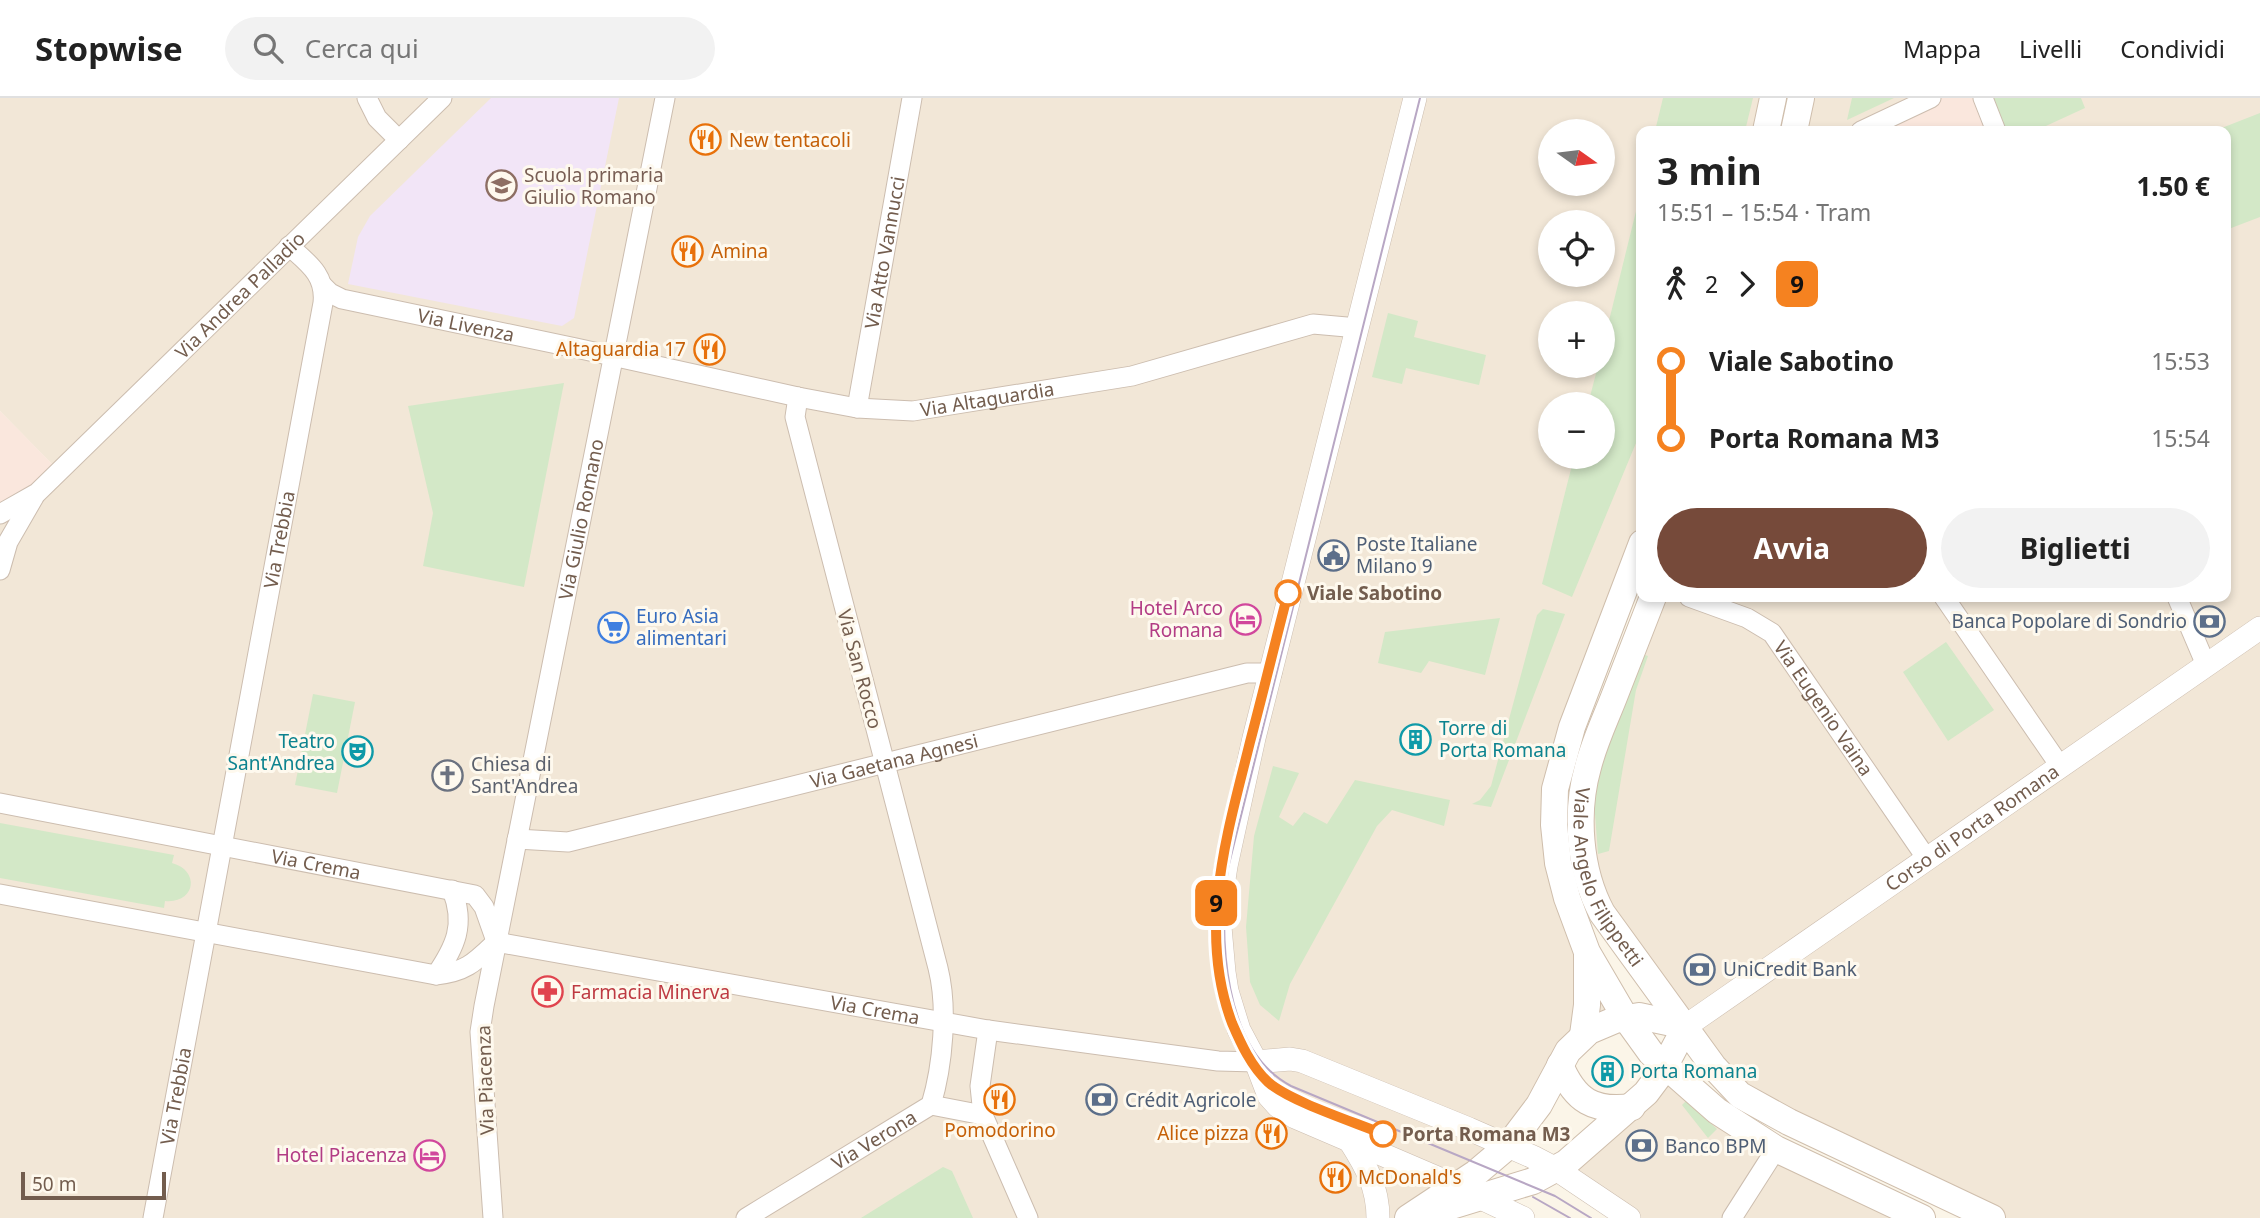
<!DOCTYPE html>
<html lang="it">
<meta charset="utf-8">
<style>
:root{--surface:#fff;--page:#f2f2f2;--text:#222;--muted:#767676;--line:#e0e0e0;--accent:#764a3a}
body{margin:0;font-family:"Noto Sans",sans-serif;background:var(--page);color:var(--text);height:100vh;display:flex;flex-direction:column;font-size:26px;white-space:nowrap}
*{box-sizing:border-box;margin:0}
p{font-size:23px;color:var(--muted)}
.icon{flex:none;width:38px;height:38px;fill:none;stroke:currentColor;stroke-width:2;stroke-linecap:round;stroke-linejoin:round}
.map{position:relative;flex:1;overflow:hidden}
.drawer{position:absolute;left:1636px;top:28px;width:595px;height:476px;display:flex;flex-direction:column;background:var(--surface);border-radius:14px;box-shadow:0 4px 10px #0003}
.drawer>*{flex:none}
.badge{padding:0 14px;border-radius:10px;font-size:24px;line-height:46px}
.needle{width:46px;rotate:104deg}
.fabs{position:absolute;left:1538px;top:21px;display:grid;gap:14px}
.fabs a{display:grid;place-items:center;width:77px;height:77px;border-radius:50%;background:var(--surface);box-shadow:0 4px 10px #0003;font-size:35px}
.scale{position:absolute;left:21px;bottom:18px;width:145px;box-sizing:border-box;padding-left:7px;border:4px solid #735d4e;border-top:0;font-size:19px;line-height:24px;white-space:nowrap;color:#735d4e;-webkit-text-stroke:5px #fef9ee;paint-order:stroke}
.map>.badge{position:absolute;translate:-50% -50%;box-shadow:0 0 0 4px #fff}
.legs{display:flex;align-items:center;gap:10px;height:77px;padding:0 21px;font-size:23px}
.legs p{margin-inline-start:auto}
.head{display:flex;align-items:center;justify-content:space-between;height:119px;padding:0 21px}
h1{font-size:38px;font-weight:700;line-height:52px}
.cta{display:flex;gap:14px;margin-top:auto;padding:14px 21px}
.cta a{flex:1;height:80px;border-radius:42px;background:var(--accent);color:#fff;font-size:28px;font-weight:700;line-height:80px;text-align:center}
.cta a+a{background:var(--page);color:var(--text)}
ul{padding:0 21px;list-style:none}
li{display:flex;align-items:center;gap:24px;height:77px;font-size:26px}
li i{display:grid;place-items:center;width:10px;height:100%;margin:0 9px;background:currentColor}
li i::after{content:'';width:18px;height:18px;margin:-9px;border:5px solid;border-radius:50%;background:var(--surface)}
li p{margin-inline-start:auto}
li:first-child i{background:linear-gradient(#0000 50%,currentColor 0)}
li:last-child i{background:linear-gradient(currentColor 50%,#0000 0)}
header{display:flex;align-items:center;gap:42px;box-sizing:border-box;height:98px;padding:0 35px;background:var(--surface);border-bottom:2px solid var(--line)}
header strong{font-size:33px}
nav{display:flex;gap:38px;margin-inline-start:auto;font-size:24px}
.search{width:490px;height:63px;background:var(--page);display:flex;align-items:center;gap:18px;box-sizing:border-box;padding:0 24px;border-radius:38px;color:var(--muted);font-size:26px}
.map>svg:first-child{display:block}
</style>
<header>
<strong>Stopwise</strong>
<div class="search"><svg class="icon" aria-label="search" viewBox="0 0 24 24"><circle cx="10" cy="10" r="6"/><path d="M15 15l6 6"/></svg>Cerca qui</div>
<nav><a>Mappa</a><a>Livelli</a><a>Condividi</a></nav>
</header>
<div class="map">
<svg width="2260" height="1120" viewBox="0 0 2260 1120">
<rect width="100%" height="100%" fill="#fbf5e8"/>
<g fill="#f2e7d7" fill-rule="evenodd">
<path d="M0,0H1770L1763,33H1642L1641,437L1550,699L1616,919L1606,922L1526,1025L1402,1120H0V413L57,371L0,313ZM1550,33H1603V86H1550ZM1550,124H1603V177H1550ZM1550,215H1603V268H1550ZM1550,306H1603V359H1550Z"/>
<path d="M1803,0H1936L1865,33H1798Z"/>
<path d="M1981,0H2260V520L1683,920L1590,771V678L1656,499H2226V33H1994Z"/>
<path d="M2260,525V1120H1995L1757,1005L1684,923Z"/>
<path d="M1665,974L1914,1120H1636L1563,1072Z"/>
</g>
<g fill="#fae7dd">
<path d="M1936,0H1981L1994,33H1866Z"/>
<path d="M0,313L57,371L0,413Z"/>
</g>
<path fill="#f2e5f7" d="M491,0H619L574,220L562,228L348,186L358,139L370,118Z"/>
<g fill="#d3e8c7">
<path d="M1663,0H1753L1745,33H1655Z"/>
<path d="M1852,0H1894L1847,22Z"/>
<path d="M1991,0H2081L2085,10L2035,33H2004Z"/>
<path d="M2260,15V119L2226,132V33H2214Z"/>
<path d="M1641,93V333L1572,499L1542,486L1574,359H1603V306H1588L1598,268H1603V247Z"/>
<path d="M1388,215L1418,223L1414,239L1486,257L1479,287L1406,270L1402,286L1372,279Z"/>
<path d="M564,285L524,489L423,468L433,415L408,308Z"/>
<path d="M1543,511L1565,516L1491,709L1472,706L1480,702L1491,688L1537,517Z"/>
<path d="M1500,520L1485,577L1429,563L1421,575L1378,565L1385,534Z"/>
<path d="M1946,544L1994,612L1948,643L1903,574Z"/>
<path d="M1642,556L1648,558L1636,592L1609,753L1598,756L1594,703L1602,659Z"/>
<path d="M313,596L355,604L337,695L295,687Z"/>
<path d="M1273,668L1299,675L1279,719L1293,728L1304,714L1327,726L1355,682L1450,702L1444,728L1392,712L1377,728L1290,886L1279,923L1260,907L1250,884L1246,829L1254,738Z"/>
<path d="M0,725L174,757L172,765C201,773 195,806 165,803L164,810L0,780Z"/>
<path d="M1686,1003L1717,1031L1708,1040L1682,1007Z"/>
<path d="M943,1069L952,1073L973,1120H861Z"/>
</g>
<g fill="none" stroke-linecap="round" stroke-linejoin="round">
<defs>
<g id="minor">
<path d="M367,0L377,20L399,42"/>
<path d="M1983,0L1996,33"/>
<path d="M1861,33L1931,0"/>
<path id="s1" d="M323,188L330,195L342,201L576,250L798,299L857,310L913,313L1132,278L1313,226L1358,230"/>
<path id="s2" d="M857,310L912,0"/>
<path id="s3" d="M0,416L37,395L442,0"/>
<path d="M0,472L8,444L34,399"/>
<path id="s4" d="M1689,499L1747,520L1772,535L1927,761"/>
<path d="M1944,499L2060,668"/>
<path d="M2177,499L2206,567"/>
<path id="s5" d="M0,705L475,797L484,809L496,843"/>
<path id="s6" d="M517,741L568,744L1247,575H1272"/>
<path d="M0,796L436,877C466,874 475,864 496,844"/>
<path id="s7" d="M496,844L988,932L1218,963L1256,964"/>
<path d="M436,877C455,849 466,827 452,792"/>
<path d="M988,932L980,988L983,1017L1028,1120"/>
<path d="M931,1007L983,1017"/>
<path id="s8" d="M153,1120L323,205C326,177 308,165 289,148"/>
<path id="s9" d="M493,1120L480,934L484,908L665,0"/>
<path id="s10" d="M746,1120L931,1007C943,967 948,910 938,870L795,319L798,299"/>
<path d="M1732,1120L1776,1051"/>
</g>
<g id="tertiary">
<path d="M1415,0L1254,640L1226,768L1221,801L1220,829L1224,874L1227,893L1239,932L1256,964L1269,998L1278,1008L1295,1019L1456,1088L1523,1120"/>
<path id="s11" d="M1686,928L2260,530"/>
<path d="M1256,964L1290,961L1302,963L1469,1031L1533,1059L1556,1071L1629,1120"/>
<path d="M1350,1043C1366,1068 1378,1089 1378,1120"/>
</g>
<g id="secondary">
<path d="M1766,33L1773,0"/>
<path d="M1794,33L1801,0"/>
<path d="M1642,445L1572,629L1555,691L1554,727L1558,765L1567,800L1587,854L1625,919L1651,955L1717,1013L1776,1051L1922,1120"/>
<path id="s12" d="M1653,499C1640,532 1627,565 1614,599C1605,622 1594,645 1588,669C1575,715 1579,772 1602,815L1713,968L1740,997L1789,1024L1992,1120"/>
<path d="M1583,937L1587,907V855"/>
<path d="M1560,967C1575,1003 1594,1014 1632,1009"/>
<path d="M1435,1113L1533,1083L1566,1065L1646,995L1661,975L1686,928"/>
<path d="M1408,1120L1476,1075L1508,1048L1539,1007L1568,953L1589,933L1615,922L1639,918L1686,928"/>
</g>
</defs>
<use href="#minor" stroke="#ccbdaf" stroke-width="21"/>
<use href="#tertiary" stroke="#ccbdaf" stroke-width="24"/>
<use href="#secondary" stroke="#cfbeac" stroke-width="28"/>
<use href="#minor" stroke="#fff" stroke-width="19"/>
<use href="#tertiary" stroke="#fff" stroke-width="23"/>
<use href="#secondary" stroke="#fff" stroke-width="26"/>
<g stroke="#b8a7c4" stroke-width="2">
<path d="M1420,0L1228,770C1219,837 1222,952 1291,988L1555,1098L1591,1120"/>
<path d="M1533,1099L1570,1120"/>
</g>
</g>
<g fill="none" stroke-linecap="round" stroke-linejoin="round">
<defs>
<path id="line-1" d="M1288,495C1275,545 1263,595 1250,644C1227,737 1197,832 1232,925C1241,946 1251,968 1268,984C1289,1003 1354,1024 1383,1036"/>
</defs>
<use href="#line-1" stroke="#fff" stroke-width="16"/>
<use href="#line-1" stroke="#f58220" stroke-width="10"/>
</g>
<defs>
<symbol id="restaurant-ring" viewBox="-11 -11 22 22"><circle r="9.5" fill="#fef9ee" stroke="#e8710a" stroke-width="1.5"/><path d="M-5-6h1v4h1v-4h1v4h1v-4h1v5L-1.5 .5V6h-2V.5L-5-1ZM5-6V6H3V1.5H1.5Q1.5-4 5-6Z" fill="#e8710a"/></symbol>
<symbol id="school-ring" viewBox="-11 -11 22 22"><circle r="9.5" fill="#fef9ee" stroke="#8d6e63" stroke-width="1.5"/><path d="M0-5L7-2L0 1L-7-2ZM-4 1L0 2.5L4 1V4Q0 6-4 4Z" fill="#8d6e63"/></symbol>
<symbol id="civic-ring" viewBox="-11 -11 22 22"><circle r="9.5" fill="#fef9ee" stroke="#5c6f8a" stroke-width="1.5"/><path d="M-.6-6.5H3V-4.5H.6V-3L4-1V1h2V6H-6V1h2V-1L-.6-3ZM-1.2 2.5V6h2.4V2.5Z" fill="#5c6f8a"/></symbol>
<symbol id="hotel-ring" viewBox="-11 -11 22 22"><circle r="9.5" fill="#fef9ee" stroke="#d1479c" stroke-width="1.5"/><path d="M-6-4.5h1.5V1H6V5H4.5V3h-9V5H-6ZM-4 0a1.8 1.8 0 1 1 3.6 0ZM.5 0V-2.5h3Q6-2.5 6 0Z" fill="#d1479c"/></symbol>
<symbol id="bank-ring" viewBox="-11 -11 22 22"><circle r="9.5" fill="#fef9ee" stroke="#5c6f8a" stroke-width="1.5"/><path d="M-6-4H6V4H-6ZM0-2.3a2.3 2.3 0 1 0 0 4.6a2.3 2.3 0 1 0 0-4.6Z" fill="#5c6f8a"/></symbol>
<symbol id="supermarket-ring" viewBox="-11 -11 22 22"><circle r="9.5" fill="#fef9ee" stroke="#3f7fe0" stroke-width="1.5"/><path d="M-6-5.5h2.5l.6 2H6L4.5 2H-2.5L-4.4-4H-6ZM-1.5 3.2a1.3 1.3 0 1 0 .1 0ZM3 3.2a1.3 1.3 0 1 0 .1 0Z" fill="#3f7fe0"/></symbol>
<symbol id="building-ring" viewBox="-11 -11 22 22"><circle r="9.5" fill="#fef9ee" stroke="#0f9aa8" stroke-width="1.5"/><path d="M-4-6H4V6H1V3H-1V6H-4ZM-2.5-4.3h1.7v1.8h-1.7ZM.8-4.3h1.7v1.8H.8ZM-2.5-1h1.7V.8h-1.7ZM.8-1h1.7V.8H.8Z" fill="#0f9aa8"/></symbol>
<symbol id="theatre-ring" viewBox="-11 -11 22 22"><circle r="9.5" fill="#fef9ee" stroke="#0f9aa8" stroke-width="1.5"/><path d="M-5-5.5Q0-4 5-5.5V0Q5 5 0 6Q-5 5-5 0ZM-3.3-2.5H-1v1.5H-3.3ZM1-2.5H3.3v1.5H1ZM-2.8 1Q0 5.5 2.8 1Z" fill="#0f9aa8"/></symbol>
<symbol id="church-ring" viewBox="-11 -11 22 22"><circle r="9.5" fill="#fef9ee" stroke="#6b7280" stroke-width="1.5"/><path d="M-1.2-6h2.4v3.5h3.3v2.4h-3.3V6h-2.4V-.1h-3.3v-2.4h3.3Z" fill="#6b7280"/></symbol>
<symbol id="pharmacy-ring" viewBox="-11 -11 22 22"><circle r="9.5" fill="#fef9ee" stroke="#e0444e" stroke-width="1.5"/><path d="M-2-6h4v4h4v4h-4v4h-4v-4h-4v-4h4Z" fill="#e0444e"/></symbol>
</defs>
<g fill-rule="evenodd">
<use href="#restaurant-ring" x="688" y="24" width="35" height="35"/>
<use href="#school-ring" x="484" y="70" width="35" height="35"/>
<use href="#restaurant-ring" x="670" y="136" width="35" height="35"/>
<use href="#restaurant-ring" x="692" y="234" width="35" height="35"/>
<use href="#civic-ring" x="1316" y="440" width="35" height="35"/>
<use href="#hotel-ring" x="1228" y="504" width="35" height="35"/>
<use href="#bank-ring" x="2192" y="506" width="35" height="35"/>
<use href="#supermarket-ring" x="596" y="512" width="35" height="35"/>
<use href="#building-ring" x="1398" y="624" width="35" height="35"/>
<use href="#theatre-ring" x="340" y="636" width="35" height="35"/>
<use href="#church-ring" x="430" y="660" width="35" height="35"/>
<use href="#bank-ring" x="1682" y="854" width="35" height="35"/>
<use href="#pharmacy-ring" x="530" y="876" width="35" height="35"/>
<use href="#building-ring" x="1590" y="956" width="35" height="35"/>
<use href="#restaurant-ring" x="982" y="984" width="35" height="35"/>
<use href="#bank-ring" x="1084" y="984" width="35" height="35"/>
<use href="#restaurant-ring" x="1254" y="1018" width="35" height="35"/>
<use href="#bank-ring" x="1624" y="1030" width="35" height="35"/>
<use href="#hotel-ring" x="412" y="1040" width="35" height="35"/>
<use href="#restaurant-ring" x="1318" y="1062" width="35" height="35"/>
</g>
<g fill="#fff" stroke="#f58220" stroke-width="3.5">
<circle cx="1288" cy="495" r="12"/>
<circle cx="1383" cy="1036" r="12"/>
</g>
<g text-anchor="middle" stroke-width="6" stroke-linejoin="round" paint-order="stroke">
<g font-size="19" fill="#c56008" stroke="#fef9ee" text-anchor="start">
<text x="729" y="49">New tentacoli</text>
<text x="711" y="160">Amina</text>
<text x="686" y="258" text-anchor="end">Altaguardia 17</text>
<text x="1000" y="1039" text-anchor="middle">Pomodorino</text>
<text x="1249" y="1042" text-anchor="end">Alice pizza</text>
<text x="1358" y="1086">McDonald's</text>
</g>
<g font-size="19" fill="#785e54" stroke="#fef9ee" text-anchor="start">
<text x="524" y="84">Scuola primaria<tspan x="524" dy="22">Giulio Romano</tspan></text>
</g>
<g font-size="19" fill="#735d4e" stroke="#fef9ee">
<text dy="7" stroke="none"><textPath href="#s2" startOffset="158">Via Atto Vannucci</textPath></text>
<text dy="7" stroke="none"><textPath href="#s3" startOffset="326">Via Andrea Palladio</textPath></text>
<text dy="7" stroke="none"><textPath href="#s1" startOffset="150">Via Livenza</textPath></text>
<text dy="7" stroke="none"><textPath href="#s1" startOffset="681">Via Altaguardia</textPath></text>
<text dy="7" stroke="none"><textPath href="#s9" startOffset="709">Via Giulio Romano</textPath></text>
<text dy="7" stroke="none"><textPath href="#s8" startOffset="690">Via Trebbia</textPath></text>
<text transform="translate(860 571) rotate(75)" y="7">Via San Rocco</text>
<text dy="7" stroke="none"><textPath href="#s4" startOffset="182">Via Eugenio Vaina</textPath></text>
<text dy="7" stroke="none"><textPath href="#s6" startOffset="387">Via Gaetana Agnesi</textPath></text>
<text dy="7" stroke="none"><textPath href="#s11" startOffset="348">Corso di Porta Romana</textPath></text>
<text dy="7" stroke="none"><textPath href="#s5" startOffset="322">Via Crema</textPath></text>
<text dy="7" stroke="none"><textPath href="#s12" startOffset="299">Viale Angelo Filippetti</textPath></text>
<text dy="7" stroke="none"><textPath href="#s7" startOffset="385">Via Crema</textPath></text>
<text transform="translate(485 982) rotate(-92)" y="7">Via Piacenza</text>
<text dy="7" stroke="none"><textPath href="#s8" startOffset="124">Via Trebbia</textPath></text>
<text dy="7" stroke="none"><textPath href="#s10" startOffset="150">Via Verona</textPath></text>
</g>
<g font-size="19" fill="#4e5e75" stroke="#fef9ee" text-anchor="start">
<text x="1356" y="453">Poste Italiane<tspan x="1356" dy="22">Milano 9</tspan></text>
<text x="2187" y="530" text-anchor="end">Banca Popolare di Sondrio</text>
<text x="1723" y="878">UniCredit Bank</text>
<text x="1125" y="1009">Crédit Agricole</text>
<text x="1665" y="1055">Banco BPM</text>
</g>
<g font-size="19" font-weight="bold" fill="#735d4e" stroke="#fef9ee" text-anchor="start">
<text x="1307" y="502">Viale Sabotino</text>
<text x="1402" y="1043">Porta Romana M3</text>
</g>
<g font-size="19" fill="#b23c85" stroke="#fef9ee" text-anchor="end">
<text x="1223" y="517">Hotel Arco<tspan x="1223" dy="22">Romana</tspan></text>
<text x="407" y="1064">Hotel Piacenza</text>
</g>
<g font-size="19" fill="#366cbe" stroke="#fef9ee" text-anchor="start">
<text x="636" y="525">Euro Asia<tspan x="636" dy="22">alimentari</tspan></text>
</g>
<g font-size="19" fill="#0d838f" stroke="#fef9ee" text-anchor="start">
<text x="1439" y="637">Torre di<tspan x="1439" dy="22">Porta Romana</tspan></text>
<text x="335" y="650" text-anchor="end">Teatro<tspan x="335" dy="22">Sant'Andrea</tspan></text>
<text x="1630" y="980">Porta Romana</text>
</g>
<g font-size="19" fill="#5b616d" stroke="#fef9ee" text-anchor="start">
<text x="471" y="673">Chiesa di<tspan x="471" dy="22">Sant'Andrea</tspan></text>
</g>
<g font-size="19" fill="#be3a42" stroke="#fef9ee" text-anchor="start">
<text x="571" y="901">Farmacia Minerva</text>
</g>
</g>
</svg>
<div class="fabs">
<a><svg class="needle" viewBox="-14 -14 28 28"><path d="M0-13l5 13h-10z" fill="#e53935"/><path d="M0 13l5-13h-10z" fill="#767676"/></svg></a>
<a><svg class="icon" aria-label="locate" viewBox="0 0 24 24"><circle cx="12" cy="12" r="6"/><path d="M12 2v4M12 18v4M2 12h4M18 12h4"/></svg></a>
<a>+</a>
<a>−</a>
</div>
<div class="scale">50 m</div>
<b class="badge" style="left:1216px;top:805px;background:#f58220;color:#111">9</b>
<section class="drawer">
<div class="head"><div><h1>3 min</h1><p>15:51 – 15:54 · Tram</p></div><b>1.50 €</b></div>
<div class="legs"><svg class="icon" aria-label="walk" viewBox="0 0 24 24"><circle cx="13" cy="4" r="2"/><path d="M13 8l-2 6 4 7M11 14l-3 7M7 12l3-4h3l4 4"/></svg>2<svg class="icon" aria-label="forward" viewBox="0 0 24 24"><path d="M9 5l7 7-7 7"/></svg><b class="badge" style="background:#f58220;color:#111">9</b></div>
<ul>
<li><i style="color:#f58220"></i><b>Viale Sabotino</b><p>15:53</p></li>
<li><i style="color:#f58220"></i><b>Porta Romana M3</b><p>15:54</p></li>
</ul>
<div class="cta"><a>Avvia</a><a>Biglietti</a></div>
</section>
</div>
